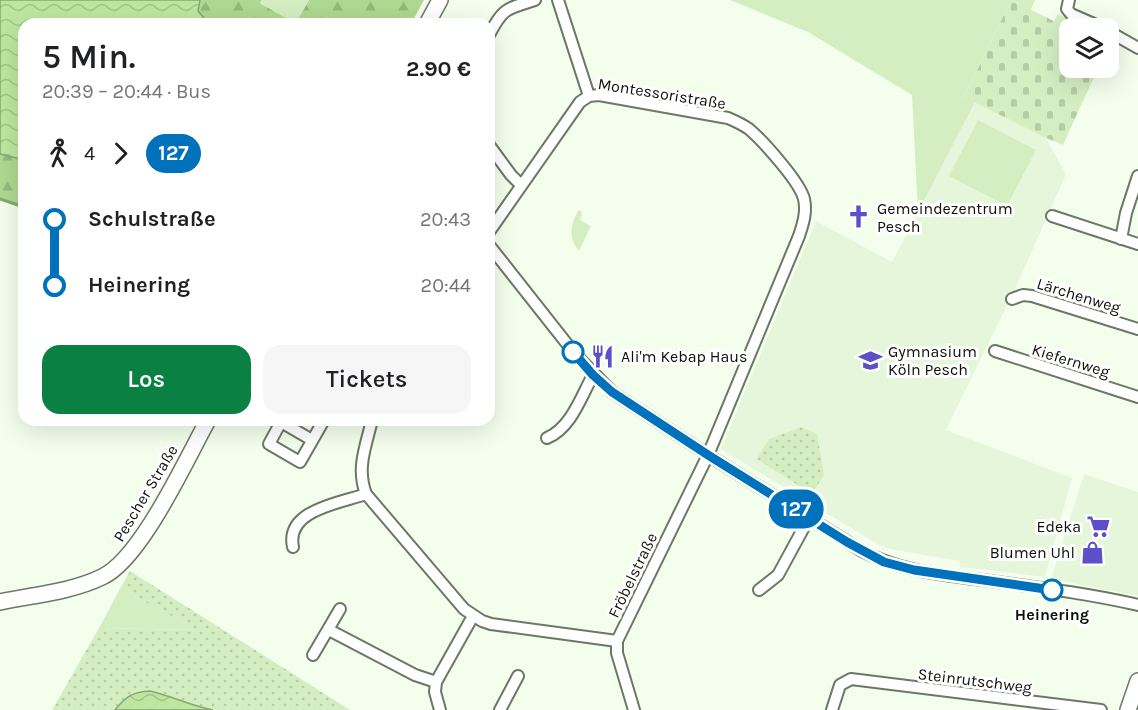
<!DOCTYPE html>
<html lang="de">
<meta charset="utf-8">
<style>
:root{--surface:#fff;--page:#f6f6f6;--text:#202124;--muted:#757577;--accent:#0b8043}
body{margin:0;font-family:Karla,sans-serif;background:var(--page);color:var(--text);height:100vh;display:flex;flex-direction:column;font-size:22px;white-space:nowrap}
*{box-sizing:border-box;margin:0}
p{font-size:20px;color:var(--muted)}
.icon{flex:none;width:33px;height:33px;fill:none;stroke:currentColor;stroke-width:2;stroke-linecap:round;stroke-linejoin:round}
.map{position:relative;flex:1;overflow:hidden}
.side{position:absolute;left:18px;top:18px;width:477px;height:408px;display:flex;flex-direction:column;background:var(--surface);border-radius:18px;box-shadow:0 6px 24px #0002}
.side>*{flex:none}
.badge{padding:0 12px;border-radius:20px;font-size:21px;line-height:39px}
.buttons{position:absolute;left:1059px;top:18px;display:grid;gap:12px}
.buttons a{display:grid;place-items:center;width:60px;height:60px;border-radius:12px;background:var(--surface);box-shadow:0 6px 24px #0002;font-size:30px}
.map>.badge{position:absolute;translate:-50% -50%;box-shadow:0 0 0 3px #fff}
.legs{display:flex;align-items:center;gap:9px;height:66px;padding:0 24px;font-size:20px}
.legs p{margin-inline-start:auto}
.overview{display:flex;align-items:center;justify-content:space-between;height:102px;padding:0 24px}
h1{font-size:33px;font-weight:600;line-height:45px}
.action{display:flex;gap:12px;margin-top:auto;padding:12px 24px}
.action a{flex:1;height:69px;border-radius:18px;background:var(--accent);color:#fff;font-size:24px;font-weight:600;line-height:69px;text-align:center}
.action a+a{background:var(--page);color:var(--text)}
ul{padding:0 24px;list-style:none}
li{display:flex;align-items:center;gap:21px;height:66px;font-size:22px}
li i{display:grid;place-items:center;width:9px;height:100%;margin:0 8px;background:currentColor}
li i::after{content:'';width:15px;height:15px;margin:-8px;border:4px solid;border-radius:50%;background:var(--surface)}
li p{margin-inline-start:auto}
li:first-child i{background:linear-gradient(#0000 50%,currentColor 0)}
li:last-child i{background:linear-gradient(currentColor 50%,#0000 0)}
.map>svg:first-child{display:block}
</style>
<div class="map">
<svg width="1138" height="710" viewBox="0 0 1138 710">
<defs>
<pattern id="grass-dots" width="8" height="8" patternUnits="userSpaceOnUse" patternTransform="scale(1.5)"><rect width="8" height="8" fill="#d4eec2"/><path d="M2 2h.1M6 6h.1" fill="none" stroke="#b5cba5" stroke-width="1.8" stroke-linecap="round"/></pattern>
<pattern id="forest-firs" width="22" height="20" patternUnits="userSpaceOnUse" patternTransform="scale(1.5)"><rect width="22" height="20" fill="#afd891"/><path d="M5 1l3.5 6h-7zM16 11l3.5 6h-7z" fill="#95b87c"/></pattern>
<pattern id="cemetery-stones" width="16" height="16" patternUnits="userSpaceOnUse" patternTransform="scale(1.5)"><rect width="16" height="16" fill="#d4eec2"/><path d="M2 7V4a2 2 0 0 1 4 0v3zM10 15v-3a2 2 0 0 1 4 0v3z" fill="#b5cba5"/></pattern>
<pattern id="water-waves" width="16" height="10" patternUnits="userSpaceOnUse" patternTransform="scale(1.5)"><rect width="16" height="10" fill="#bde79f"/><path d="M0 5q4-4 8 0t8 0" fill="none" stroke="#a1c588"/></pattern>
</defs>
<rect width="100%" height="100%" fill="#f4feed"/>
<g fill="#e5f6da">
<path d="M975,102L1046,138L1066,174L1015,289L946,430L1072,478L1045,577L960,567L959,561L890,549L879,545L721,449L816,221L892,262Z"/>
<path d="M1084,474L1138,492V596L1051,579Z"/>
</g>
<g fill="url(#grass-dots)">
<path d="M801,427L817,434L824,475L812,494L757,459L769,439Z"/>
<path d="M130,571L350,710H213C207,709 200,709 194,707C162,697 143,674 115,710H52L99,628L196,630L136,597L122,585Z"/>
</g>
<g fill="url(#forest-firs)">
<path d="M200,0H262L260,3L295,23L309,0H424L411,24H209L198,11Z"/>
<path d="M0,154L24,160V209L0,200Z"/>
</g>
<path fill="url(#cemetery-stones)" d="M1011,0L1054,21L1058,14L1088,28H1070V68H1098L1063,145L1046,138L964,97Z"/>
<g fill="#d4eec2">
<path d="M262,0H309L296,23L260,3Z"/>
<path d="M730,0H1035L1031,10L1011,0L964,97L975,102L918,212L912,95L808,32Z"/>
<path d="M978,120L1036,150L1007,206L949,176Z"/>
<path d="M579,210L582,212L580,220L591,226L579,251C568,238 570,223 579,210Z"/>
<path d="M122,585L136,597L198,630L99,628Z"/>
</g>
<g fill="url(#water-waves)" stroke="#88a672" stroke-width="1.5">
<path d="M0,0H200L198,11L209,24H24V160L0,154Z"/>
<path d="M150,691C172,696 191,706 213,710H115C126,696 133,692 150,691Z"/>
</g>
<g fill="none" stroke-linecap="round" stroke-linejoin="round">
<path stroke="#88a672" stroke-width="3" d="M0,199L24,207"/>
<defs>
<g id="street">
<path d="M558,0L589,96"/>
<path d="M1069,0L1067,9L1071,14L1103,28"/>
<path d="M1108,31L1138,48"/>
<path d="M489,35C503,8 506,9 535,0"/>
<path d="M489,145L511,175L521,185"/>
<path d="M1052,216L1138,244"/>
<path d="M489,232L580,102L589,96L599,95L728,118C735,121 742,124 749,129C763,141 800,182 804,199C807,212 803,224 799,236L708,455L617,641V653L634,710"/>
<path d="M1121,239L1126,213L1138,176"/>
<path d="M489,245L575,354L612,392L708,455L862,551C903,572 938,574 982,580C1034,587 1087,593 1138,605"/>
<path d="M1012,299L1023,295L1032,296L1138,329"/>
<path d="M995,351L1138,397"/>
<path d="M372,420C366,446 356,468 366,494L464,609L482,621L491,624L617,641"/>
<path d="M547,438C571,428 581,397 593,375"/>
<path d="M312,440L281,422L269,444L300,462L324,420"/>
<path d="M293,547C285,510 340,503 366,494"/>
<path d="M759,590L778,575L809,518"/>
<path d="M329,630L415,675L436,682"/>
<path d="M313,655L340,609"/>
<path d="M440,710L435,692L436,682L473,616"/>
<path d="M500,710L518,676"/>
<path d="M832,710L840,685L851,679L1101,710"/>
</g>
<g id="secondary">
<path d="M427,24L440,0"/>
<path d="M0,602C33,595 71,592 102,577C141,559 186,460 208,420"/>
<path d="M1128,710L1138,681"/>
</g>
</defs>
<use href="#street" stroke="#6c7865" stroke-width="14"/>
<use href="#secondary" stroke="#6c7865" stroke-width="18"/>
<use href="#street" stroke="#fff" stroke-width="10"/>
<use href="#secondary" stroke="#fff" stroke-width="15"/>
</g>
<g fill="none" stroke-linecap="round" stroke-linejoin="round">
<defs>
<path id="line-1" d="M573,352L593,375L612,392L708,455L847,542L884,562L914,570L1052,590"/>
</defs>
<use href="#line-1" stroke="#fff" stroke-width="14"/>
<use href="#line-1" stroke="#0072bc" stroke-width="9"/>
</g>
<defs>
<symbol id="church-bare" viewBox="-9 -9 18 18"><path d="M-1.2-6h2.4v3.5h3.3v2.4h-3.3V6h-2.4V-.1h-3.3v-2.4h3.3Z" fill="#5c4fc8" stroke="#fff" stroke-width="2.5" paint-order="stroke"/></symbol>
<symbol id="restaurant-bare" viewBox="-9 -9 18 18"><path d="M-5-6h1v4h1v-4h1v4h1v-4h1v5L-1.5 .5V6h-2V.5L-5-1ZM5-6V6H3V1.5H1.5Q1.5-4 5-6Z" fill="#5c4fc8" stroke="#fff" stroke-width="2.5" paint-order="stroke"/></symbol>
<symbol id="school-bare" viewBox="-9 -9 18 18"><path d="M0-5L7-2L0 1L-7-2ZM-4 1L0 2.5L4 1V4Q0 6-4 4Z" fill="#5c4fc8" stroke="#fff" stroke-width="2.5" paint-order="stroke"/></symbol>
<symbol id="supermarket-bare" viewBox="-9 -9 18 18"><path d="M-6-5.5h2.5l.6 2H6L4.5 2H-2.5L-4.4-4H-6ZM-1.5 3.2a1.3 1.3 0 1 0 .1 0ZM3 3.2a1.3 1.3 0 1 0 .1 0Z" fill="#5c4fc8" stroke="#fff" stroke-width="2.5" paint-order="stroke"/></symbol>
<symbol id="shop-bare" viewBox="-9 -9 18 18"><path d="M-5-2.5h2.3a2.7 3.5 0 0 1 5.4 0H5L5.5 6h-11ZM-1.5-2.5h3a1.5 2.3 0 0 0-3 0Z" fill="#5c4fc8" stroke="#fff" stroke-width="2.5" paint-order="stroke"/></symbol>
</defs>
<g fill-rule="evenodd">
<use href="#church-bare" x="842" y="200" width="33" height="33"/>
<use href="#restaurant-bare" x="586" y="340" width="33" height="33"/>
<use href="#school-bare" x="854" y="344" width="33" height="33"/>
<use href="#supermarket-bare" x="1082" y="510" width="33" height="33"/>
<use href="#shop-bare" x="1076" y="536" width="33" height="33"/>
</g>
<g fill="#fff" stroke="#0072bc" stroke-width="3">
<circle cx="573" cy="352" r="10"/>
<circle cx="1052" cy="590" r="10"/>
</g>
<g text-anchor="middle" stroke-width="6" stroke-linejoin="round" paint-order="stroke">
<g font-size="16" fill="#0c1009" stroke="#fff">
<text transform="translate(662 93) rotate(9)" y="6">Montessoristraße</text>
<text transform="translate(1079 295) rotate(17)" y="6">Lärchenweg</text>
<text transform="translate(1071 360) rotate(17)" y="6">Kiefernweg</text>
<text transform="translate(145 493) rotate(-59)" y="6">Pescher Straße</text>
<text transform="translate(632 575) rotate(-64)" y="6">Fröbelstraße</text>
<text transform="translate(975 680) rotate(7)" y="6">Steinrutschweg</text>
</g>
<g font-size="16" fill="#0c1009" stroke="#fff" text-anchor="start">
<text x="877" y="214">Gemeindezentrum<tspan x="877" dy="18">Pesch</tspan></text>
<text x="888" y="357">Gymnasium<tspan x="888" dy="18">Köln Pesch</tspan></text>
<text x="621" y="362">Ali'm Kebap Haus</text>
<text x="1081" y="532" text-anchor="end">Edeka</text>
<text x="1075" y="558" text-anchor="end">Blumen Uhl</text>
</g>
<g font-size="16" font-weight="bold" fill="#0c1009" stroke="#fff">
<text x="1052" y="620">Heinering</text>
</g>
</g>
</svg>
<div class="buttons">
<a><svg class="icon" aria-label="layers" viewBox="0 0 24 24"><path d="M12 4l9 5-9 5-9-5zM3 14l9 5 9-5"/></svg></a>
</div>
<b class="badge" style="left:796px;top:509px;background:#0072bc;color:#fff">127</b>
<section class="side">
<div class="overview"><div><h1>5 Min.</h1><p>20:39 – 20:44 · Bus</p></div><b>2.90 €</b></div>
<div class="legs"><svg class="icon" aria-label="walk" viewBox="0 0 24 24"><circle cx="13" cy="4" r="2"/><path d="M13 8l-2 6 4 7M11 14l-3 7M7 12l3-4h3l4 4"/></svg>4<svg class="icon" aria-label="forward" viewBox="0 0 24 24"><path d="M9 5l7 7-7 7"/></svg><b class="badge" style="background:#0072bc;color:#fff">127</b></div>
<ul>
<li><i style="color:#0072bc"></i><b>Schulstraße</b><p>20:43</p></li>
<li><i style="color:#0072bc"></i><b>Heinering</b><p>20:44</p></li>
</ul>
<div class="action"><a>Los</a><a>Tickets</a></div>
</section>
</div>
